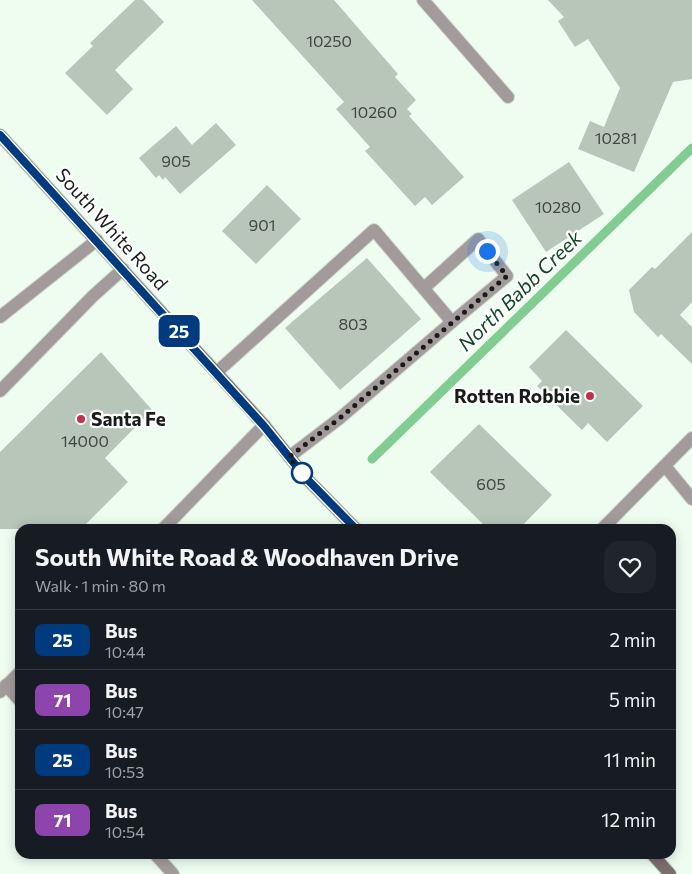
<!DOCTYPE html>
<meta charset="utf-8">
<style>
:root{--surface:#171b24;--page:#20242c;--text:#f1f3f6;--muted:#9ea1a6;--line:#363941}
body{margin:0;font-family:Commissioner,sans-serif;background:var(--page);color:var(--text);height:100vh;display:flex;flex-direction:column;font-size:19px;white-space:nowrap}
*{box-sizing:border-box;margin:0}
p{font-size:16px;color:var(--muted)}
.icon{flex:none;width:28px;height:28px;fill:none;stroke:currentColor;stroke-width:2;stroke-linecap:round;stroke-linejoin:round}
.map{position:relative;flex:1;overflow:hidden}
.panel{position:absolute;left:15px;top:524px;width:661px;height:335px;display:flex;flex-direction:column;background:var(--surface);border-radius:15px;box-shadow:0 2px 12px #0003}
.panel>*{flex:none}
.badge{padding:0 10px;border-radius:8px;font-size:18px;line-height:32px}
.you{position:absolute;width:25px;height:25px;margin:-12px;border:4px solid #fff;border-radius:50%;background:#1a73e8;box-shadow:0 0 0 8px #1a73e833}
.map>.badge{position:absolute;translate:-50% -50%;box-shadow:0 0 0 2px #fff}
.round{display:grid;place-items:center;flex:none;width:52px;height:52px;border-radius:15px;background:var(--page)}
.headline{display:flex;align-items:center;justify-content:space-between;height:85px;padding:0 20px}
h1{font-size:24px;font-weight:700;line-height:38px}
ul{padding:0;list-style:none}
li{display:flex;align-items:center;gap:15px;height:60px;padding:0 20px;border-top:1px solid var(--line)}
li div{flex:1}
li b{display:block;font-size:19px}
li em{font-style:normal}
li .badge{min-width:55px;font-weight:700;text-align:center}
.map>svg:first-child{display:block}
</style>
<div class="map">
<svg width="692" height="874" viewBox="0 0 692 874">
<rect width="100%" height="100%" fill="#effdf1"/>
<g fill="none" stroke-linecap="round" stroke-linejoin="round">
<path stroke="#81cc90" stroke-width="9" d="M372,459L692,148"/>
</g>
<g fill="#b8c6ba">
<path d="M135,0H143L164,22L115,70L133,89L107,115L65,73L93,46L90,43Z"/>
<path d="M252,0H334L398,74L395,77L416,100L407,109L412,114L409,116L464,177L432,205L425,197L415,206L365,151L370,147L336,109L344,102Z"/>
<path d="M548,0H692V79L673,82L634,172L578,149L590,121L604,127L620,88L588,39L575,47L558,21L564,17Z"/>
<path d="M216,123L236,145L180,194L165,177L163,180L159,175L156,178L139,158L176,126L192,145Z"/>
<path d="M569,162L604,214L546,252L512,200Z"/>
<path d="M267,185L301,219L256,264L222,231Z"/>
<path d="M692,232V302L680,315L692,327V364L661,334L658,337L634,312L629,290L652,267L655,269Z"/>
<path d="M367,258L421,319L340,390L285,328Z"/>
<path d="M566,330L643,406L607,442L588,423L582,430L537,386L542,381L529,367Z"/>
<path d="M101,352L152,410L105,458L128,482L81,529H0V452Z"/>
<path d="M479,424L552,495L519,529H488L430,472Z"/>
</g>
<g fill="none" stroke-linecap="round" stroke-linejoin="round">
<defs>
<g id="service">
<path d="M424,288L478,239L507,276L452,322"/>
<path d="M0,317L97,240"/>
<path d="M217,372L374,230L452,322L340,418L289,457"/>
<path d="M0,391L93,296L123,269"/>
<path d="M665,466L692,499"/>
</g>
<g id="minor">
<path d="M423,0L508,97"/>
<path d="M163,529L264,425"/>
<path d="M602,529L692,438"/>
<path d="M6,685L20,701"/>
<path d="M0,692L20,672"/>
<path d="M155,854L173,874"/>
</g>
<g id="secondary">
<path d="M0,135L264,425L306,478L356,529"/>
<path d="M652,854L670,874"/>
</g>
</defs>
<use href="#service" stroke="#cdd9ce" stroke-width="14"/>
<use href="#minor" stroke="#cdd9ce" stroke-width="14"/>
<use href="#secondary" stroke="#cdd9ce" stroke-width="14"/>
<use href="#service" stroke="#a39b9b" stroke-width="12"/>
<use href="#minor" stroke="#a39b9b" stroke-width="12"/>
<use href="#secondary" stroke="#7a6e6f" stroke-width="12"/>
</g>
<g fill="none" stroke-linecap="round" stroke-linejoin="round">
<defs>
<path id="line" d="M0,135L264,426L306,478L356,529"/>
</defs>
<use href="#line" stroke="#fff" stroke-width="11"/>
<use href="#line" stroke="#003b80" stroke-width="8"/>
<path stroke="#181c18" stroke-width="5" stroke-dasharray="0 9" d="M302,473L306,478L289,457L340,418L507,276L487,251"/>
</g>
<g fill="#c2314b" stroke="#fff" stroke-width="2">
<circle cx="590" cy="396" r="5"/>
<circle cx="81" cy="419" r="5"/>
</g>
<circle fill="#fff" stroke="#003b80" stroke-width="2.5" cx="302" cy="473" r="10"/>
<g text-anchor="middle" stroke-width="4.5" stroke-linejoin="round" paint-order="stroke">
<g font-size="16" fill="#404640">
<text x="329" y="47">10250</text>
<text x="374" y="118">10260</text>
<text x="616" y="144">10281</text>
<text x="176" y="167">905</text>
<text x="558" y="213">10280</text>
<text x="262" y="231">901</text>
<text x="353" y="330">803</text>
<text x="85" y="447">14000</text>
<text x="491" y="490">605</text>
</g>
<g font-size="19" fill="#181c18" stroke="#fff">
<text transform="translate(112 229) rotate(48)" y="7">South White Road</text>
</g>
<g font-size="19" font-weight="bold" fill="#181c18" stroke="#fff" text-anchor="end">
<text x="580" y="403">Rotten Robbie</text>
<text x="91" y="426" text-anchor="start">Santa Fe</text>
</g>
<g font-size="20" font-style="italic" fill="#104721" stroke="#fff">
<text transform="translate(520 291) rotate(-44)" y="7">North Babb Creek</text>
</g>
</g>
</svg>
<div class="you" style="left:487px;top:251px"></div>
<b class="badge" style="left:179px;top:331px;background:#003b80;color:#fff">25</b>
<section class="panel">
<div class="headline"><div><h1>South White Road &amp; Woodhaven Drive</h1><p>Walk · 1 min · 80 m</p></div><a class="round"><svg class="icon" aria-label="heart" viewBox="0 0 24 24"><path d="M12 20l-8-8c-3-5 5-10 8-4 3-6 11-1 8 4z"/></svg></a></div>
<ul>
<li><span class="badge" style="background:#003b80;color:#fff">25</span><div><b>Bus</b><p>10:44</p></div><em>2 min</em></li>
<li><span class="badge" style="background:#8e44ad;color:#fff">71</span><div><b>Bus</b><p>10:47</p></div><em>5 min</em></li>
<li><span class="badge" style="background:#003b80;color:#fff">25</span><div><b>Bus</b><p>10:53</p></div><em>11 min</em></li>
<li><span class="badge" style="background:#8e44ad;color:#fff">71</span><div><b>Bus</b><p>10:54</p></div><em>12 min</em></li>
</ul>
</section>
</div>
